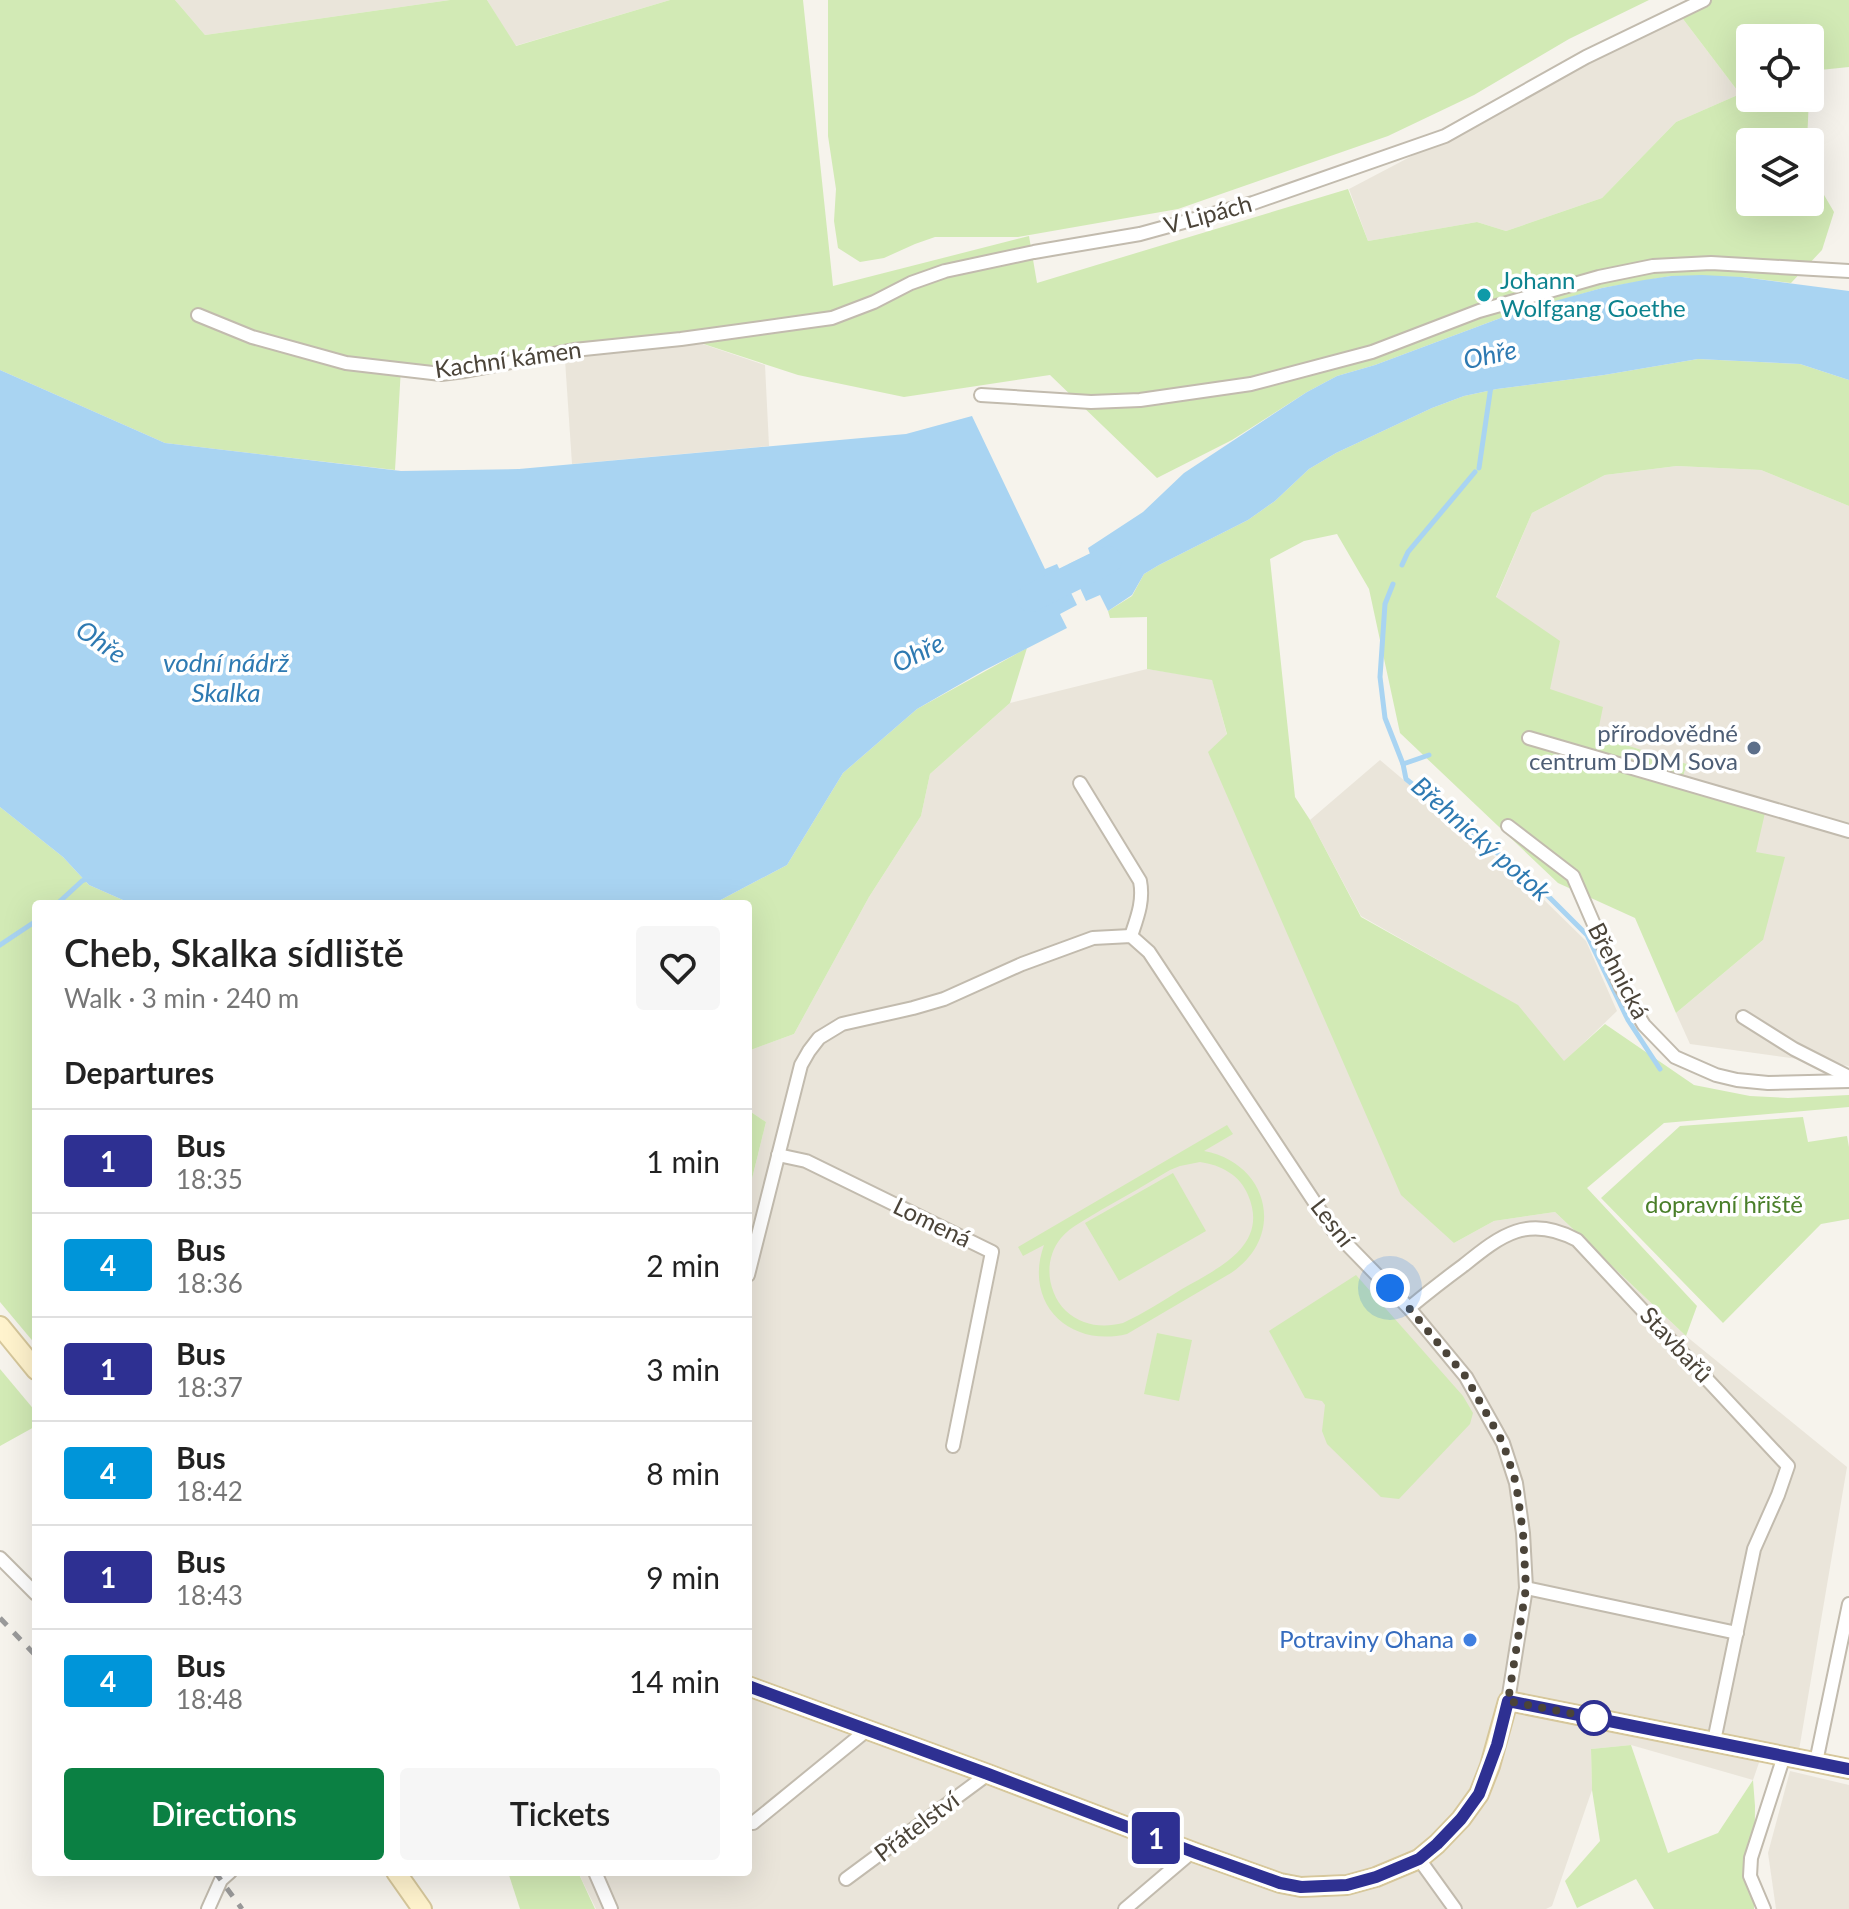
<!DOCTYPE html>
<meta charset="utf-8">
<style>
:root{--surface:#fff;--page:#f6f6f6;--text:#222;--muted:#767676;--line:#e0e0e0;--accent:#0b8043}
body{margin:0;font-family:Lato,sans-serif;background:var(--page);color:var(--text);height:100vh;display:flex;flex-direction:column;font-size:30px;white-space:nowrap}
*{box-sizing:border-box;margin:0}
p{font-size:26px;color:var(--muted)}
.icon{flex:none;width:44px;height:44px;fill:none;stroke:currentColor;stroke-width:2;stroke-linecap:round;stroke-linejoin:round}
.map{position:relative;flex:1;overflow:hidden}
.side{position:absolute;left:32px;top:900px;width:720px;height:976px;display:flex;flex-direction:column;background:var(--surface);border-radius:8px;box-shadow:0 8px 32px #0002}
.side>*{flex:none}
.badge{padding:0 16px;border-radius:6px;font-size:28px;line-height:52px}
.tools{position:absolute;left:1736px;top:24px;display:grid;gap:16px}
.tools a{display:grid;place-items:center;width:88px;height:88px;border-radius:8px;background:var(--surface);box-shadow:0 8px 32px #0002;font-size:40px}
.you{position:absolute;width:40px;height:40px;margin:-20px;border:6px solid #fff;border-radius:50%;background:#1a73e8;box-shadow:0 0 0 12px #1a73e833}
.map>.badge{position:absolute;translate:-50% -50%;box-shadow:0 0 0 4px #fff}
h2{padding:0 32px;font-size:30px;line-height:72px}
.round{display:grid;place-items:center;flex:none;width:84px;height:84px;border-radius:8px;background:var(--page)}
.head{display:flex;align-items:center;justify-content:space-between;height:136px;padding:0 32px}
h1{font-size:38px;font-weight:600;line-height:60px}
.primary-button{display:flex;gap:16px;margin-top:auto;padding:16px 32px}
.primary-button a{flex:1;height:92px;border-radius:8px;background:var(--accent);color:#fff;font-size:32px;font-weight:600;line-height:92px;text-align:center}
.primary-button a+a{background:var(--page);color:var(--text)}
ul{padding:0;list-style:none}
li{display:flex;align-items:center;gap:24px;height:104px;padding:0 32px;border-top:2px solid var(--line)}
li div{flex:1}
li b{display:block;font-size:30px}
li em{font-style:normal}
li .badge{min-width:88px;font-weight:700;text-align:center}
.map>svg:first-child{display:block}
</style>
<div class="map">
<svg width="1849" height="1909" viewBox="0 0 1849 1909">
<rect width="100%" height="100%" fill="#f6f3ec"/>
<g fill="#eae5da">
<path d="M175,0H450L205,35Z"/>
<path d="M487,0H670L515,46Z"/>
<path d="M1680,15L1740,94L1676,122L1602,198L1506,231L1477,222L1368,241L1349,189Z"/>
<path d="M676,335L765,365L769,446L572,464L564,345Z"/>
<path d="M1677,466L1761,470L1849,506V1066L1690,1044L1676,1013L1763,940L1756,852L1680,787L1687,764L1597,736L1550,690L1496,598L1532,513L1605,475Z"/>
<path d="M1147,669L1212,679L1227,735L1454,1243L1494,1221L1555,1212L1686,1336L1847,1467L1797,1762L1762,1754L1753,1780L1631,1745L1591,1749L1592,1790L1552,1906L1546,1909H596L578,1872H748V1195L766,1122L748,1110V1051L794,1034L869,897L921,816L930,774L1010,703Z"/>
<path d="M1380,760L1536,892L1586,941L1617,1011L1564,1062L1517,1005L1361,916L1310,820Z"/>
<path d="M1790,1771L1849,1785V1909H1776L1768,1853Z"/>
</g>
<g fill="#d2eab5" fill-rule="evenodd">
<path d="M0,0H175L205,35L450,0H487L516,46L670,0H803L833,286L1029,236L1037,283L1348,189L1368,241L1477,222L1506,231L1602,198L1676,122L1740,94L1680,15L1706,0H1849V67L1810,71V38H1750V98H1809L1807,142H1750V202H1810V171L1834,212L1822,250L1791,283L1742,277L1671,276L1602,288L1506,316L1375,365L1337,376L1307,392L1232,440L1157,478L1050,375L904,397L798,375L676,335L564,345L462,365L401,368L395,470L165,443L0,370Z"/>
<path d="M828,0H1649L1569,39L1474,95L1388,136L1178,209L1018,237H935L915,244L884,258L860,262L838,248L834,221L836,189L828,136Z"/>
<path d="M1698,359L1800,364L1849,380V506L1761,470L1677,466L1605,475L1532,513L1496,597L1560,641L1550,689L1603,707L1597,736L1687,764L1680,786L1765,813L1756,852L1785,857L1763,940L1676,1013L1635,918L1558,883L1400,733L1369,589L1337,534L1304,541L1270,559L1295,797L1310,820L1361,917L1518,1005L1564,1061L1605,1024L1694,1085L1750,1096L1788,1098L1849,1095V1107L1664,1123L1587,1188L1697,1306L1686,1336L1555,1212L1494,1221L1454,1243L1401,1195L1208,752L1227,734L1212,680L1147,669V617L1110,618L1108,611L1132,596L1144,574L1159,565L1248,520L1275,501L1309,469L1336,453L1432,408L1464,396L1497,389L1604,375Z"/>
<path d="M1027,648L1010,703L930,774L921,816L869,897L794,1034L748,1051V904H713L787,865L843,773L917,709Z"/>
<path d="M0,807L63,857L89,885L132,904H36V1345L0,1302Z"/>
<path d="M748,1110L766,1122L748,1195Z"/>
<path d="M1803,1117L1808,1142L1847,1136L1849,1147V1219L1821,1224L1723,1323L1601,1198L1680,1126Z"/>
<path d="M1227,1125L1233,1134L1204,1151C1268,1163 1287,1235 1231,1273L1127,1334C1069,1348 1023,1303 1044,1245L1023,1256L1018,1247ZM1200,1162C1221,1165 1240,1175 1248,1195C1270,1246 1217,1269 1182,1289C1163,1301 1144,1313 1123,1323C1103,1328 1082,1326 1066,1311C1047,1292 1043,1260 1061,1238C1071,1226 1087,1219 1101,1210C1124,1197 1147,1184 1170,1170L1180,1166Z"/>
<path d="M1173,1173L1206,1231L1119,1281L1085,1223Z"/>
<path d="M1356,1275L1463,1396L1473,1413L1470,1424L1399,1499L1381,1497L1327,1444L1322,1431L1325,1405L1322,1401L1305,1398L1269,1331Z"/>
<path d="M1157,1333L1192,1340L1179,1401L1144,1394Z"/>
<path d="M0,1369L36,1412V1426L0,1446Z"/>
<path d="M1631,1745L1668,1853L1718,1833L1753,1780L1755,1806L1754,1909H1654L1636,1879L1577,1908L1565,1881L1600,1841L1592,1790L1591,1749Z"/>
<path d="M508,1872H578L595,1909H520Z"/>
</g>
<g fill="#a9d4f2">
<path d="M1702,275L1742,277L1849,291V380L1800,364L1698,359L1604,375L1497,389L1464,396L1432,408L1336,453L1309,469L1275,501L1248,520L1159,565L1144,574L1132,595L1108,611L1100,595L1086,601L1069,564L1090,554L1088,548L1143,512L1184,473L1307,392L1337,376L1375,365L1506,316L1555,301L1602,288L1644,280L1671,276Z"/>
<path d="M0,370L165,443L401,471L519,469L906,434L972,416L1045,569L1057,564L1077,605L1060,614L1067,628L983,671L917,709L843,773L787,865L713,904H132L89,885L63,857L0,807Z"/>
</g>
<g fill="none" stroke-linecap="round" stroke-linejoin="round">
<g stroke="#a9d4f2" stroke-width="5">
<path d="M1479,468L1491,386"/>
<path d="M1402,565L1408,552L1475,472"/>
<path d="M1393,584L1385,604L1380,677L1385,718L1403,764L1406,779L1537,885L1587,935L1628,1020L1660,1069"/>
<path d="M1403,764L1429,755"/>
<path d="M57,904L82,881L90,877"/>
<path d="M0,945L36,921"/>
</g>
<path stroke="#a9d4f2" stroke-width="28" d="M1031,598L1108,560"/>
<defs>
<g id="street">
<path d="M198,315L252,337L346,363L441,374L465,371L574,350L681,339L832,318L874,302L911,283L945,271L1034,252L1140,234L1253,203L1445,136L1586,57L1704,0"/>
<path d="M981,395L1091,402L1140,400L1251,384L1372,352L1479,311L1599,277L1653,266L1711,263L1849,271"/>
<path d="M1529,738L1849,831"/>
<path d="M1080,783L1140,881C1144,901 1137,918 1131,936"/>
<path d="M1508,826L1573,876L1621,987L1644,1025L1675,1057L1716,1075L1737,1080L1768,1083L1849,1081"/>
<path d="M1743,1017L1794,1049L1849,1077"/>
<path d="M778,1155L806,1161L992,1252L953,1446"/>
<path d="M748,1275L801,1065L809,1051L819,1038L842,1024L913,1008L944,999L1022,964L1093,938L1131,936L1149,952L1333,1230L1409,1308L1466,1377L1503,1443L1516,1483L1523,1533L1526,1588L1508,1701"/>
<path d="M1409,1308C1427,1293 1445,1279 1464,1265C1501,1235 1528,1214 1577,1240L1788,1466L1778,1495L1754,1549L1714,1741"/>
<path d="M0,1558L36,1594"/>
<path d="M1526,1588L1737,1633"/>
<path d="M1816,1762L1849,1604"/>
<path d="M753,1823L867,1730"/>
<path d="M1419,1859L1455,1909"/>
<path d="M595,1872L611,1909"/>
<path d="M846,1879L988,1774"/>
<path d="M208,1909L221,1880L230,1872"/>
<path d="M1125,1909L1192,1852"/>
<path d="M1764,1909L1750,1876L1751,1858L1784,1756"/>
</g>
<g id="secondary">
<path d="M0,1326L36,1370"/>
<path d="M748,1686L988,1774L1196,1853L1280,1883L1301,1887L1347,1885L1376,1877L1419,1859L1437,1844L1461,1819L1479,1794L1490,1766L1508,1701L1849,1769"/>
<path d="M396,1872L422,1909"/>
</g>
</defs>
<use href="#street" stroke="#c2bbae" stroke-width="16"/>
<use href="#secondary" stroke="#d6c79b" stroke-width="22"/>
<use href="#street" stroke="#fff" stroke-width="12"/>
<use href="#secondary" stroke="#fff3cd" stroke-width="18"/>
<g stroke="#9a9a9a" stroke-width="5" stroke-dasharray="10 10" stroke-linecap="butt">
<path d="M0,1618L36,1656"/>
<path d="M215,1872L242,1909"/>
</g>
</g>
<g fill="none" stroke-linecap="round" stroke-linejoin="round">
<defs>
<path id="line" d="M748,1686L988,1774L1196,1853L1280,1883L1301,1887L1347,1885L1376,1877L1419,1859L1437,1844L1461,1819L1479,1794L1497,1745L1508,1701L1849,1769"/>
</defs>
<use href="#line" stroke="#fff" stroke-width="18"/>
<use href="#line" stroke="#2e3092" stroke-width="12"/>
<path stroke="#4b4439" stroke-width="8" stroke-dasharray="0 14.4" d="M1390,1288L1409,1308L1466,1377L1503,1443L1516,1483L1523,1533L1526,1588L1508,1701L1594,1718"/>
</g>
<circle fill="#0f9aa8" stroke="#fff" stroke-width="3" cx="1484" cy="295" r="8"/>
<circle fill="#5c6f8a" stroke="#fff" stroke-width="3" cx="1754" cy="748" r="8"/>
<circle fill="#3f7fe0" stroke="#fff" stroke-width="3" cx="1470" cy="1640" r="8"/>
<circle fill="#fff" stroke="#2e3092" stroke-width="4" cx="1594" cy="1718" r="16"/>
<g text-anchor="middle" stroke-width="7" stroke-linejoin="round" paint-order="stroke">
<g font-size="24" fill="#4b4439" stroke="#fff">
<text transform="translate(1208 215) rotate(-15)" y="8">V Lipách</text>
<text transform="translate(508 360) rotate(-8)" y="8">Kachní kámen</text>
<text transform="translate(1618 971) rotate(63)" y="8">Břehnická</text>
<text transform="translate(932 1223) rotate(26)" y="8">Lomená</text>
<text transform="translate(1332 1223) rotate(52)" y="8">Lesní</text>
<text transform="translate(1676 1345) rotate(47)" y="8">Stavbařů</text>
<text transform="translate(917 1827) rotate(-37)" y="8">Přátelství</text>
</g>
<g font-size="24" fill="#0d838f" stroke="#fff" text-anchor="start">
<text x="1500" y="289">Johann<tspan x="1500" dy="28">Wolfgang Goethe</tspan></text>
</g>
<g font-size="24" fill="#4e5e75" stroke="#fff" text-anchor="end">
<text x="1738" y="742">přírodovědné<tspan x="1738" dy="28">centrum DDM Sova</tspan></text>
</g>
<g font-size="24" fill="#4a7f2a" stroke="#fff">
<text x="1724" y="1213">dopravní hřiště</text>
</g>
<g font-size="24" fill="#366cbe" stroke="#fff" text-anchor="end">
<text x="1454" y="1648">Potraviny Ohana</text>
</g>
<g font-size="26" font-style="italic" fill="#2e7ab2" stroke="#fff">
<text transform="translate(1490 355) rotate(-12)" y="9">Ohře</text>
<text transform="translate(101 642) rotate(35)" y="9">Ohře</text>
<text transform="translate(918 653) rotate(-26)" y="9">Ohře</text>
<text x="226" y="672">vodní nádrž<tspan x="226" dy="30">Skalka</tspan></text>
<text transform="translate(1481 839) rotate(41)" y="9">Břehnický potok</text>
</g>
</g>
</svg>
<div class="tools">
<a><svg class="icon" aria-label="locate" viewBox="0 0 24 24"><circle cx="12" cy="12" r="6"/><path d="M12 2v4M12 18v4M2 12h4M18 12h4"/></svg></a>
<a><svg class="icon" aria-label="layers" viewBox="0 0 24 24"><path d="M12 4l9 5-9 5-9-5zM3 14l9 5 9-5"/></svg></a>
</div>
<div class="you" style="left:1390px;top:1288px"></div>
<b class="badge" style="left:1156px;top:1838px;background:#2e3092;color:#fff">1</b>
<section class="side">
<div class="head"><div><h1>Cheb, Skalka sídliště</h1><p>Walk · 3 min · 240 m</p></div><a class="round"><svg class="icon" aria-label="heart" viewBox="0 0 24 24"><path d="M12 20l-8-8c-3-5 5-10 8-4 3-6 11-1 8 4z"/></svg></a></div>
<h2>Departures</h2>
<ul>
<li><span class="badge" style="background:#2e3092;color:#fff">1</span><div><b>Bus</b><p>18:35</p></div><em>1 min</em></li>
<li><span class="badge" style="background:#0095d9;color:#fff">4</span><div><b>Bus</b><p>18:36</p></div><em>2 min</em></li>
<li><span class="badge" style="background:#2e3092;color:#fff">1</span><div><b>Bus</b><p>18:37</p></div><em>3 min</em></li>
<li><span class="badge" style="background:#0095d9;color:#fff">4</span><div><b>Bus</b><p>18:42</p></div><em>8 min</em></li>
<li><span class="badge" style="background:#2e3092;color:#fff">1</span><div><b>Bus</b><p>18:43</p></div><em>9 min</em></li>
<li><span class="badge" style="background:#0095d9;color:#fff">4</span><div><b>Bus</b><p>18:48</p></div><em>14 min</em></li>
</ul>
<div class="primary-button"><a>Directions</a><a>Tickets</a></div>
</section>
</div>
